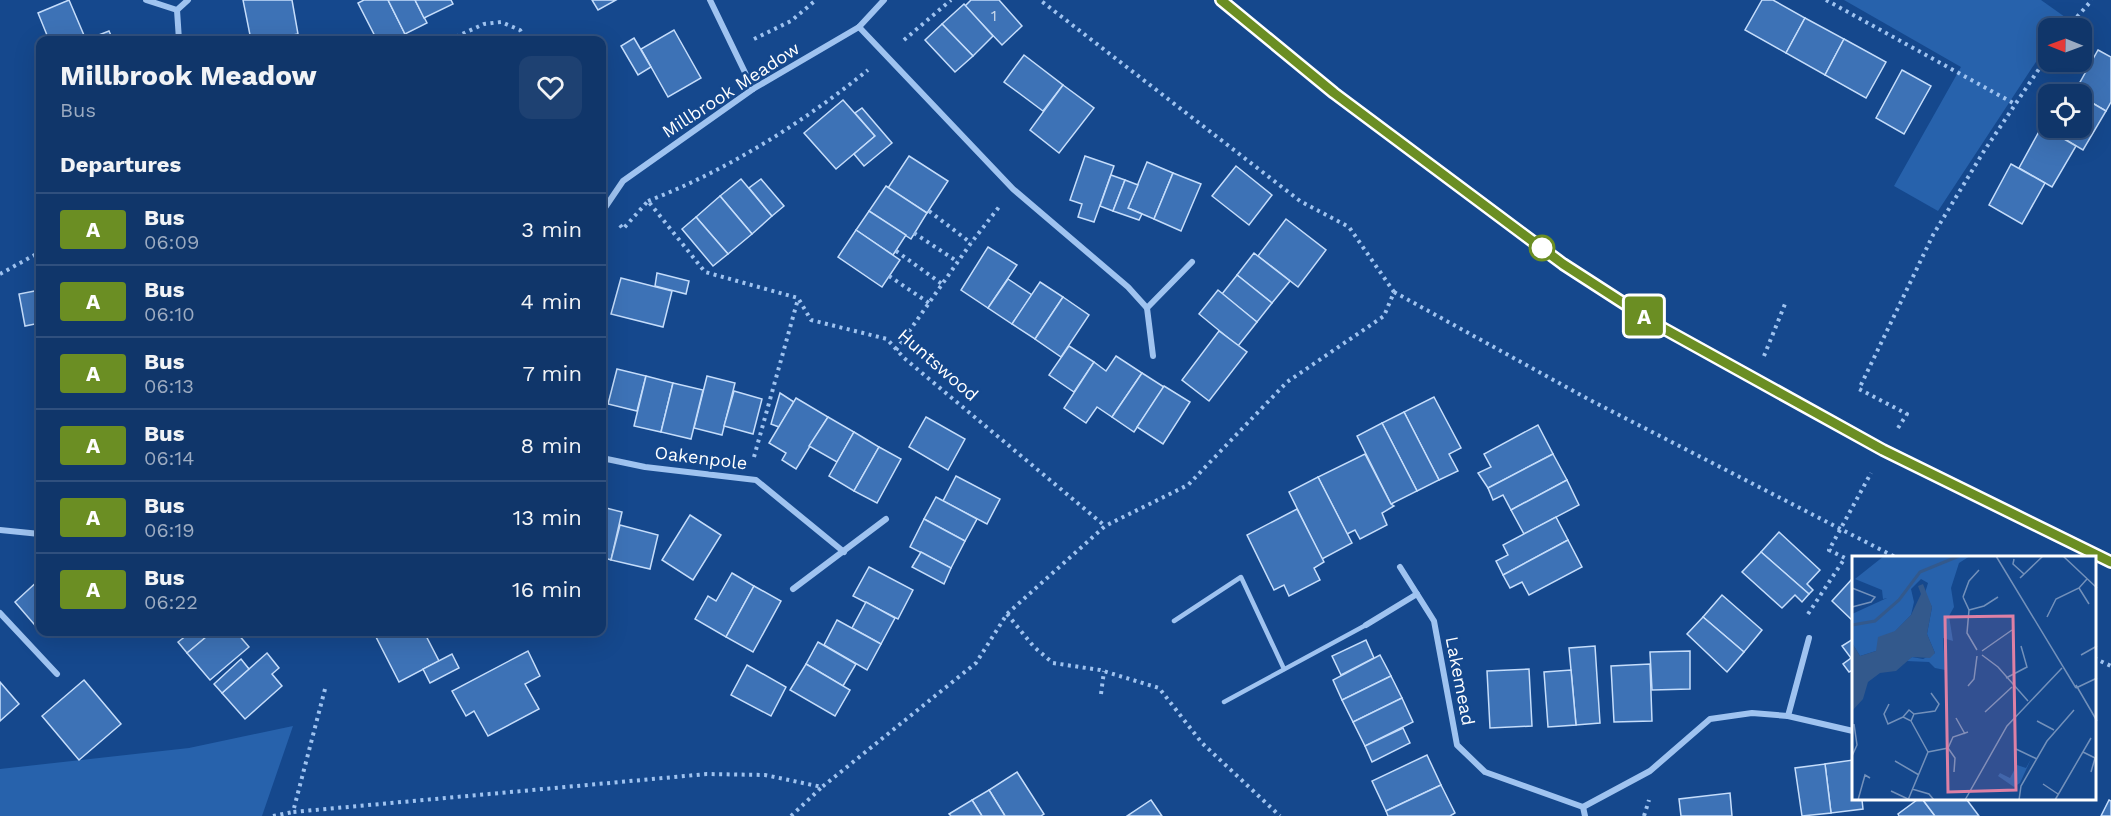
<!DOCTYPE html>
<style>
:root{--surface:#10366a;--page:#1e4172;--text:#f1f3f6;--muted:#9cabc1;--line:#30507e}
body{margin:0;font-family:"Work Sans",sans-serif;background:var(--page);color:var(--text);height:100vh;display:flex;flex-direction:column;font-size:22px;white-space:nowrap}
*{box-sizing:border-box;margin:0}
p{font-size:20px;color:var(--muted)}
.icon{flex:none;width:33px;height:33px;fill:none;stroke:currentColor;stroke-width:2;stroke-linecap:round;stroke-linejoin:round}
.map{position:relative;flex:1;overflow:hidden}
.panel{position:absolute;left:36px;top:36px;width:570px;height:600px;display:flex;flex-direction:column;background:var(--surface);border-radius:12px;box-shadow:0 6px 24px #0002,0 0 0 2px var(--line)}
.panel>*{flex:none}
.badge{padding:0 12px;border-radius:4px;font-size:21px;line-height:39px}
.needle{width:39px;rotate:271deg}
.tools{position:absolute;left:2038px;top:18px;display:grid;gap:12px}
.tools a{display:grid;place-items:center;width:54px;height:54px;border-radius:12px;background:var(--surface);box-shadow:0 6px 24px #0002,0 0 0 2px var(--line);font-size:30px}
.map>.badge{position:absolute;translate:-50% -50%;box-shadow:0 0 0 3px #fff}
h2{padding:0 24px;font-size:22px;line-height:54px}
.round{display:grid;place-items:center;flex:none;width:63px;height:63px;border-radius:12px;background:var(--page)}
.head{display:flex;align-items:center;justify-content:space-between;height:102px;padding:0 24px}
h1{font-size:28px;font-weight:700;line-height:45px}
ul{padding:0;list-style:none}
li{display:flex;align-items:center;gap:18px;height:72px;padding:0 24px;border-top:2px solid var(--line)}
li div{flex:1}
li b{display:block;font-size:22px}
li em{font-style:normal}
li .badge{min-width:66px;font-weight:700;text-align:center}
.map>svg:first-child{display:block}
</style>
<div class="map">
<svg width="2111" height="816" viewBox="0 0 2111 816">
<rect width="100%" height="100%" fill="#15488d"/>
<g fill="#2762ac">
<path d="M1844,0H2041L2065,17L2058,28H2049V42L1938,211L1894,186L1961,67Z"/>
<path d="M293,726L262,816H0V769L189,748Z"/>
</g>
<g fill="#3d72b6" stroke="#c5ddfb" stroke-width="1.5">
<path d="M69,0L86,40H49L38,13Z"/>
<path d="M243,0H292L298,34L268,40H251Z"/>
<path d="M364,0H388L405,34L393,40H377L358,3Z"/>
<path d="M388,0H415L427,23L405,34Z"/>
<path d="M415,0H451L453,4L424,18Z"/>
<path d="M592,0H616L598,10Z"/>
<path d="M971,0H999L1022,26L1002,45L965,6Z"/>
<path d="M1762,0H1773L1805,18L1786,53L1745,30Z"/>
<path d="M964,4L993,36L973,56L942,24Z"/>
<path d="M1805,18L1844,39L1825,75L1786,53Z"/>
<path d="M942,24L973,56L955,72L925,40Z"/>
<path d="M674,30L701,78L668,97L641,49Z"/>
<path d="M109,31L113,40H85H86Z"/>
<path d="M634,38L651,67L638,75L621,46Z"/>
<path d="M1844,39L1886,62L1866,98L1825,75Z"/>
<path d="M2098,50L2111,57V102L2106,111L2082,97V94L2074,93Z"/>
<path d="M1024,55L1063,85L1043,111L1004,82Z"/>
<path d="M1902,70L1931,86L1904,134L1876,118Z"/>
<path d="M1063,85L1094,108L1059,153L1030,130Z"/>
<path d="M2082,97L2106,111L2083,150L2051,131L2053,128H2082Z"/>
<path d="M843,100L875,136L836,169L804,133Z"/>
<path d="M862,108L892,143L864,166L854,154L875,136L855,113Z"/>
<path d="M2042,126L2076,146L2052,187L2019,168Z"/>
<path d="M909,156L948,181L927,213L888,188Z"/>
<path d="M1085,156L1114,166L1094,222L1078,217L1082,204L1070,200Z"/>
<path d="M1147,162L1173,173L1154,219L1128,208Z"/>
<path d="M2011,164L2045,183L2022,224L1989,205Z"/>
<path d="M1236,166L1272,195L1249,225L1212,196Z"/>
<path d="M1173,173L1201,184L1181,231L1154,219Z"/>
<path d="M1111,175L1125,180L1113,211L1100,206Z"/>
<path d="M741,179L772,216L752,234L720,196Z"/>
<path d="M761,179L784,206L772,216L749,188Z"/>
<path d="M1125,180L1138,185L1128,208L1142,214L1139,220L1113,211Z"/>
<path d="M886,186L927,213L911,239L869,211Z"/>
<path d="M720,196L752,234L728,254L696,217Z"/>
<path d="M869,211L906,235L893,255L856,230Z"/>
<path d="M696,217L728,254L713,266L682,229Z"/>
<path d="M1286,219L1326,250L1298,287L1258,256Z"/>
<path d="M856,230L900,260L882,287L838,257Z"/>
<path d="M988,247L1017,265L988,308L961,290Z"/>
<path d="M1254,253L1290,281L1272,303L1237,275Z"/>
<path d="M657,273L689,281L686,294L655,286Z"/>
<path d="M1237,275L1272,303L1257,322L1222,294Z"/>
<path d="M621,278L672,291L663,327L611,314Z"/>
<path d="M1008,279L1032,295L1012,324L988,308Z"/>
<path d="M1040,282L1063,297L1035,339L1012,324Z"/>
<path d="M40,290V323L25,326L19,294Z"/>
<path d="M1218,290L1257,322L1238,346L1199,314Z"/>
<path d="M1063,297L1089,315L1061,357L1035,339Z"/>
<path d="M1219,331L1247,352L1209,401L1182,380Z"/>
<path d="M1069,346L1094,362L1074,392L1049,375Z"/>
<path d="M1116,356L1142,373L1112,417L1097,407L1086,423L1064,408L1094,362L1106,371Z"/>
<path d="M617,369L646,376L637,411L608,404Z"/>
<path d="M1142,373L1164,387L1134,432L1112,417Z"/>
<path d="M646,376L673,383L661,432L634,426Z"/>
<path d="M707,376L735,383L722,435L694,428Z"/>
<path d="M673,383L703,390L691,439L661,432Z"/>
<path d="M1164,386L1190,402L1163,444L1137,427Z"/>
<path d="M734,391L762,399L753,434L724,426Z"/>
<path d="M780,393L794,402L779,427L771,424Z"/>
<path d="M1434,397L1461,448L1449,454L1458,471L1439,480L1404,412Z"/>
<path d="M796,398L828,417L796,469L782,460L786,453L769,443Z"/>
<path d="M1404,412L1439,480L1417,491L1382,423Z"/>
<path d="M828,417L854,432L837,462L809,446Z"/>
<path d="M926,417L965,439L948,470L909,447Z"/>
<path d="M1382,423L1417,491L1391,504L1357,436Z"/>
<path d="M1538,425L1553,454L1488,488L1478,473L1491,467L1484,454Z"/>
<path d="M854,432L879,447L854,491L829,476Z"/>
<path d="M879,447L901,459L877,503L854,491Z"/>
<path d="M1365,454L1391,504L1394,506L1382,513L1387,525L1360,539L1355,530L1347,534L1318,477Z"/>
<path d="M1553,454L1567,480L1511,510L1503,495L1493,500L1488,488Z"/>
<path d="M956,476L1000,499L987,524L943,501Z"/>
<path d="M1318,477L1352,543L1322,559L1289,492Z"/>
<path d="M1567,480L1579,505L1524,534L1511,510Z"/>
<path d="M936,497L977,519L965,541L924,519Z"/>
<path d="M602,507L622,512L611,560L602,557Z"/>
<path d="M1297,509L1324,562L1314,568L1320,580L1289,596L1284,585L1274,590L1247,535Z"/>
<path d="M690,515L721,535L693,580L662,560Z"/>
<path d="M1556,517L1568,540L1503,575L1496,561L1508,555L1503,545Z"/>
<path d="M924,519L965,541L951,568L910,547Z"/>
<path d="M620,525L658,535L650,569L611,560Z"/>
<path d="M1779,532L1820,570L1807,584L1813,590L1809,594L1761,552Z"/>
<path d="M1568,540L1582,567L1529,595L1522,582L1510,588L1503,575Z"/>
<path d="M921,552L951,568L944,584L912,567Z"/>
<path d="M1761,552L1809,594L1802,602L1795,595L1782,608L1742,572Z"/>
<path d="M869,567L913,590L898,619L853,596Z"/>
<path d="M732,573L754,586L726,637L695,619L708,596L716,601Z"/>
<path d="M1853,578V621L1832,601Z"/>
<path d="M40,579V631L15,602Z"/>
<path d="M754,586L781,601L753,652L726,637Z"/>
<path d="M1722,595L1762,630L1744,652L1703,617Z"/>
<path d="M866,602L895,618L881,644L852,628Z"/>
<path d="M1703,617L1744,652L1727,672L1687,634Z"/>
<path d="M837,620L881,644L867,670L824,645Z"/>
<path d="M191,632H212L187,653L178,642Z"/>
<path d="M212,632H239L237,633L249,647L210,680L187,653Z"/>
<path d="M381,632H424L439,661L399,682L375,635Z"/>
<path d="M1853,639V670L1849,672L1843,664L1851,658L1842,646Z"/>
<path d="M1366,640L1374,658L1341,675L1332,656Z"/>
<path d="M818,642L856,664L843,686L806,664Z"/>
<path d="M1595,646L1600,723L1576,725L1569,648Z"/>
<path d="M528,651L540,676L525,684L539,709L488,736L474,711L466,716L452,691Z"/>
<path d="M1690,651V689L1652,690L1650,652Z"/>
<path d="M267,653L279,668L272,674L282,686L245,719L222,693Z"/>
<path d="M452,654L459,668L430,683L423,669Z"/>
<path d="M1380,655L1391,676L1342,700L1333,680Z"/>
<path d="M241,659L249,669L222,693L214,684Z"/>
<path d="M806,664L850,690L835,716L790,690Z"/>
<path d="M1650,664L1652,721L1614,722L1611,666Z"/>
<path d="M747,665L786,687L771,716L731,695Z"/>
<path d="M1529,669L1532,726L1490,728L1487,671Z"/>
<path d="M1571,670L1576,725L1548,727L1544,672Z"/>
<path d="M1391,676L1402,698L1353,722L1342,700Z"/>
<path d="M84,680L121,724L79,760L42,716Z"/>
<path d="M0,682L19,704L0,721Z"/>
<path d="M1402,698L1413,722L1365,746L1353,722Z"/>
<path d="M1403,728L1410,743L1372,762L1365,746Z"/>
<path d="M1427,755L1441,785L1386,811L1372,781Z"/>
<path d="M1853,760V800H1862L1863,809L1831,813L1825,764Z"/>
<path d="M1825,764L1831,813L1802,816L1795,768Z"/>
<path d="M1017,772L1044,814L1041,816H1005L989,790Z"/>
<path d="M1441,785L1455,813L1450,816H1388L1386,811Z"/>
<path d="M989,790L1005,816H982L972,800Z"/>
<path d="M1730,793L1732,816H1681L1679,799Z"/>
<path d="M972,800L982,816H951L949,814Z"/>
<path d="M1151,800L1162,816H1127Z"/>
<path d="M1917,800H1923L1935,816H1899L1898,814Z"/>
<path d="M1923,800H1967L1979,816H1935Z"/>
<path d="M2109,800L2111,801V816H2101Z"/>
</g>
<g fill="none" stroke-linecap="round" stroke-linejoin="round">
<g stroke="#9fc3f0" stroke-width="4" stroke-dasharray="3 4.5" stroke-linecap="butt">
<path d="M1826,0L2015,104"/>
<path d="M2067,28L2092,0"/>
<path d="M754,39L791,21L816,0"/>
<path d="M449,40L484,24L501,22L520,30L525,40"/>
<path d="M904,40L951,0"/>
<path d="M648,201C728,170 802,123 868,70"/>
<path d="M929,211L971,243"/>
<path d="M620,225L623,229L648,201L705,272L798,298L811,320L887,339L904,358L1105,526"/>
<path d="M914,233L958,262"/>
<path d="M896,251L942,284"/>
<path d="M0,274L40,252"/>
<path d="M889,276L929,303"/>
<path d="M1394,292L1588,399L1897,558"/>
<path d="M896,350L971,243L999,207"/>
<path d="M1764,356L1785,304"/>
<path d="M1898,428L1907,414L1859,389L1933,235L1984,151L2049,54"/>
<path d="M754,457L798,299"/>
<path d="M1007,614L1034,647L1053,663L1100,670L1159,688L1202,743L1280,816"/>
<path d="M1808,614L1845,558L1829,550L1871,473"/>
<path d="M2094,658L2111,666"/>
<path d="M325,689L293,812L707,774L765,775L822,787L976,663L1007,614L1105,526L1188,485L1287,382L1384,316L1394,292L1349,227L1300,201L1040,0"/>
<path d="M1101,694L1104,671"/>
<path d="M273,816L293,812"/>
<path d="M791,816L822,787"/>
<path d="M1644,816L1649,800"/>
</g>
<g stroke="#9fc3f0" stroke-width="4.5">
<path d="M1174,621L1241,577L1284,669"/>
<path d="M1224,702L1366,625"/>
</g>
<g stroke="#9fc3f0" stroke-width="6">
<path d="M146,0L177,10L188,0"/>
<path d="M710,0L753,89"/>
<path d="M177,10L179,40"/>
<path d="M859,27L1013,189L1128,287L1147,308L1153,356"/>
<path d="M602,212L623,181L753,89L859,27L884,0"/>
<path d="M1147,308L1192,262"/>
<path d="M602,458L645,467L756,480L844,552"/>
<path d="M0,530L40,534"/>
<path d="M1400,567L1434,621L1457,745L1485,772L1583,807L1585,816"/>
<path d="M793,589L886,519"/>
<path d="M0,613L57,674"/>
<path d="M1366,625L1417,594"/>
<path d="M1788,716L1809,638"/>
<path d="M1583,807L1650,771L1710,719L1752,713L1788,716L1853,731"/>
</g>
<path stroke="#9fc3f0" stroke-width="10" d="M1221,0L1334,93L1563,264L1659,326L1883,450L2111,562"/>
</g>
<g fill="none" stroke-linecap="round" stroke-linejoin="round">
<defs>
<path id="line" d="M1221,0L1334,93L1563,264L1659,326L1883,450L2111,562"/>
</defs>
<use href="#line" stroke="#fff" stroke-width="14"/>
<use href="#line" stroke="#6b8e23" stroke-width="9"/>
</g>
<circle fill="#fff" stroke="#6b8e23" stroke-width="3" cx="1542" cy="248" r="12"/>
<g text-anchor="middle" stroke-width="5" stroke-linejoin="round" paint-order="stroke">
<g font-size="15" fill="#cedced">
<text x="994" y="21">1</text>
</g>
<g font-size="18" fill="#fff" stroke="#15488d">
<text transform="translate(731 90) rotate(-33)" y="6">Millbrook Meadow</text>
<text transform="translate(938 365) rotate(41)" y="6">Huntswood</text>
<text transform="translate(701 458) rotate(7)" y="6">Oakenpole</text>
<text transform="translate(1460 681) rotate(79)" y="6">Lakemead</text>
</g>
</g>
<g transform="translate(1852 556)">
<rect width="244" height="244" fill="#15488d"/>
<path d="M32,0H118L107,7L99,32L102,51L97,60L101,85L91,82L93,114L83,112L77,106L54,105L60,101L71,103L83,97L75,78L80,51L73,37L76,27L69,23L59,33L62,46L59,59L24,95L8,100L0,87V58L35,42L31,43L30,34L3,23ZM179,203L168,227L162,231L146,220L148,217L158,222L165,209L174,212Z" fill="#2762ac"/>
<path d="M71,28L80,51L75,78L83,97L78,102L60,101L44,115L28,117L16,126L11,143L0,155V87L8,100L24,95L26,81L43,75L59,59L69,38L66,30Z" fill="#33598c"/>
<path fill="none" stroke="#33598c" stroke-width="3" d="M0,69L23,65L47,44L68,16L107,0"/>
<path fill="none" stroke="#7391bb" stroke-width="1.5" d="M144,0L224,132M211,0L245,32M162,3L161,8L172,18M168,22L191,0M0,32L23,41L19,46L0,51M227,32L237,48M111,41L117,54L115,77L125,94M111,41L117,25L127,14M117,54L132,50L146,41M195,61L204,43L227,32L235,23M130,95L160,74M130,99L146,111L176,145M229,99L245,90M154,122L175,111L169,90M224,129L245,165M116,130L122,123L125,100M224,132L245,122M37,148L32,158L36,168L51,161M133,156L160,131M62,158L59,165L51,161L57,154L62,158L83,155L87,148L79,137M104,162L113,178M185,165L202,174M96,192L103,202L102,216M164,193L185,203M76,196L96,192L101,181L116,176M231,196L243,202L239,216M0,200L5,189L2,168M43,205L67,219M191,228L206,238M60,233L77,238L82,244M39,235L56,243M6,244L13,219L18,222M56,244L76,196L59,165M113,244L155,170L210,112M167,244L169,230L195,185L222,154M203,244L239,182"/>
<path fill="#dd80a5" fill-opacity="0.15" stroke="#dd80a5" stroke-width="3" d="M161,60L164,234L96,236L93,61Z"/>
<rect width="244" height="244" fill="none" stroke="#fff" stroke-width="3"/>
</g>
</svg>
<div class="tools">
<a><svg class="needle" viewBox="-14 -14 28 28"><path d="M0-13l5 13h-10z" fill="#e53935"/><path d="M0 13l5-13h-10z" fill="#9cabc1"/></svg></a>
<a><svg class="icon" aria-label="locate" viewBox="0 0 24 24"><circle cx="12" cy="12" r="6"/><path d="M12 2v4M12 18v4M2 12h4M18 12h4"/></svg></a>
</div>
<b class="badge" style="left:1644px;top:316px;background:#6b8e23;color:#fff">A</b>
<section class="panel">
<div class="head"><div><h1>Millbrook Meadow</h1><p>Bus</p></div><a class="round"><svg class="icon" aria-label="heart" viewBox="0 0 24 24"><path d="M12 20l-8-8c-3-5 5-10 8-4 3-6 11-1 8 4z"/></svg></a></div>
<h2>Departures</h2>
<ul>
<li><span class="badge" style="background:#6b8e23;color:#fff">A</span><div><b>Bus</b><p>06:09</p></div><em>3 min</em></li>
<li><span class="badge" style="background:#6b8e23;color:#fff">A</span><div><b>Bus</b><p>06:10</p></div><em>4 min</em></li>
<li><span class="badge" style="background:#6b8e23;color:#fff">A</span><div><b>Bus</b><p>06:13</p></div><em>7 min</em></li>
<li><span class="badge" style="background:#6b8e23;color:#fff">A</span><div><b>Bus</b><p>06:14</p></div><em>8 min</em></li>
<li><span class="badge" style="background:#6b8e23;color:#fff">A</span><div><b>Bus</b><p>06:19</p></div><em>13 min</em></li>
<li><span class="badge" style="background:#6b8e23;color:#fff">A</span><div><b>Bus</b><p>06:22</p></div><em>16 min</em></li>
</ul>
</section>
</div>
